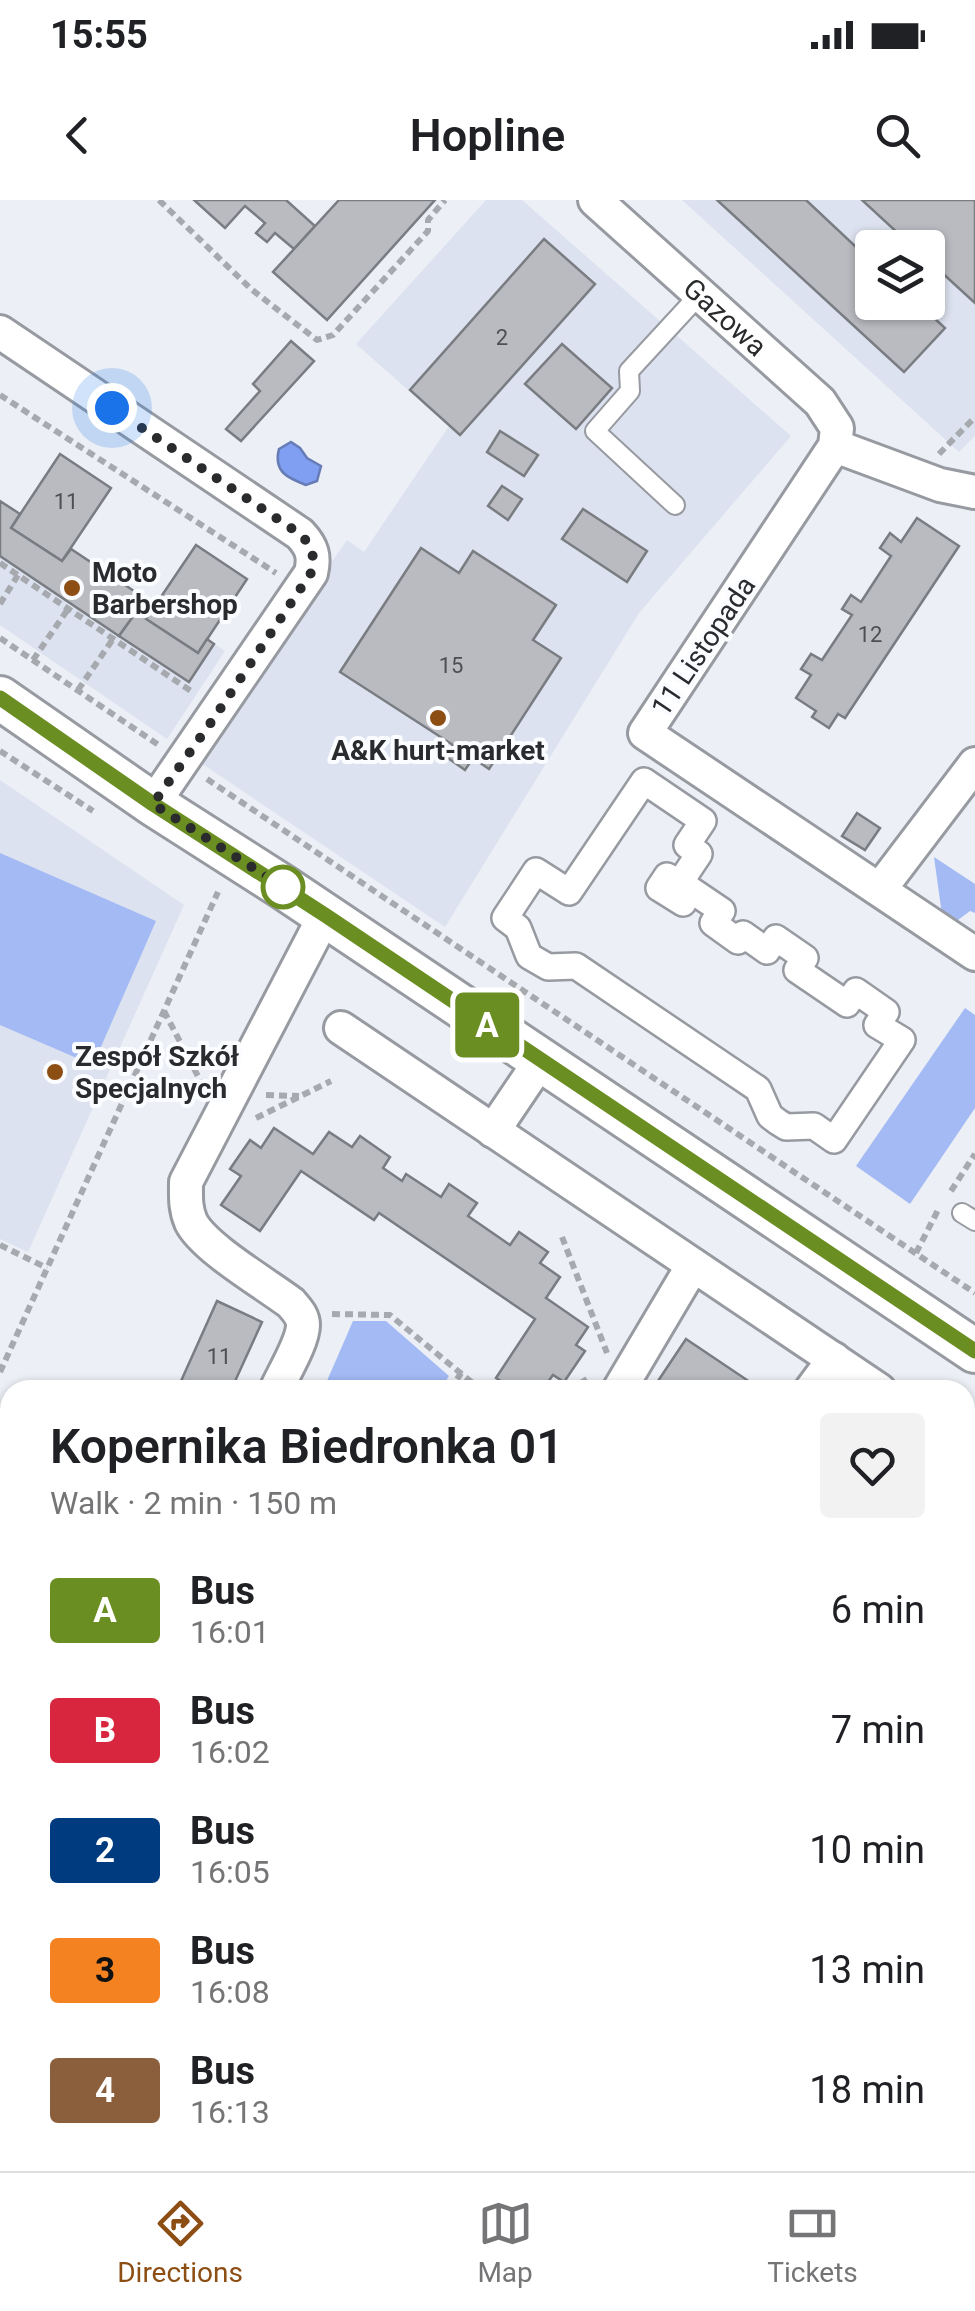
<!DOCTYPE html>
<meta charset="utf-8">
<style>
:root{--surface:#fff;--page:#f2f2f2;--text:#202124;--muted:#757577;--line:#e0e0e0;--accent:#8d4e14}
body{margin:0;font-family:Roboto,sans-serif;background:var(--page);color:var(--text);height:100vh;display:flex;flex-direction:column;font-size:38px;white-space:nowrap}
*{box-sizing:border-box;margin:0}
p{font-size:32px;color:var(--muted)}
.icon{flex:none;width:55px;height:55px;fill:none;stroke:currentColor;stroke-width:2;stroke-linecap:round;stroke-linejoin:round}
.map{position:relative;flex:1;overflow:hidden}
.details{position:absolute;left:0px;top:1180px;width:975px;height:792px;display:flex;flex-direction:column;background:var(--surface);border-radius:30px 30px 0 0;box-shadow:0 2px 8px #0004}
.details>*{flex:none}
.badge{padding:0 20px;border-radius:8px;font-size:35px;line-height:65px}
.buttons{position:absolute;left:855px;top:30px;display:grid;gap:20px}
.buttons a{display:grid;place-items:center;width:90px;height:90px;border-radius:10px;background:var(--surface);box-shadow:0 2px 8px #0004;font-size:50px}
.you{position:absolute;width:50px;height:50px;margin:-25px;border:8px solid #fff;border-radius:50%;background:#1a73e8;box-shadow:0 0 0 15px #1a73e833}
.map>.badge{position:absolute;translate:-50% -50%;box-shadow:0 0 0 5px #fff}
.round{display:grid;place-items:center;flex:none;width:105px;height:105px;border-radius:10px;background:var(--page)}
.headline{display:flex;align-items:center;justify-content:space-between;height:170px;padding:0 50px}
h1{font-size:48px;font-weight:600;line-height:75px}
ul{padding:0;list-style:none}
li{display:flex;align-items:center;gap:30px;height:120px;padding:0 50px}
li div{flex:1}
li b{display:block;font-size:38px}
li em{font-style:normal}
li .badge{min-width:110px;font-weight:700;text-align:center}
.status{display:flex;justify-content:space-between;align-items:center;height:70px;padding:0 50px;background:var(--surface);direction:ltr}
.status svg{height:28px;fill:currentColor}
header{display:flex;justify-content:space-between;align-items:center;height:130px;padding:0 50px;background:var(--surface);font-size:45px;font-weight:600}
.dock{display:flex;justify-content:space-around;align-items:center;height:140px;border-top:2px solid var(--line);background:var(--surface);font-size:28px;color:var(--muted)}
.dock a{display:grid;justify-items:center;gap:5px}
.dock .current{color:var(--accent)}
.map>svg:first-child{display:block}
</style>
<div class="status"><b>15:55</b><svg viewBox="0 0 49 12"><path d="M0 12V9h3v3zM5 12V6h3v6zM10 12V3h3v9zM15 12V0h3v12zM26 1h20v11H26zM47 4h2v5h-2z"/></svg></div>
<header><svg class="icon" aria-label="back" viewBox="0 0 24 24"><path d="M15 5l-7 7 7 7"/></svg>Hopline<svg class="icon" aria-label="search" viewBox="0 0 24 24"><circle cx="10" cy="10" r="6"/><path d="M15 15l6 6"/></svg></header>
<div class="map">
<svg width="975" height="1971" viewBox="0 0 975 1971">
<rect width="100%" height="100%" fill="#eceff5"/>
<g fill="#dce2ef" fill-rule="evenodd">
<path d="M486,0H522L791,236L639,413L445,727L195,559L347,340L364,352L449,226L356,144Z"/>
<path d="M682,0H975V236L959,252ZM872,48H928V102H872Z"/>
<path d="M0,301L20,314L12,328L62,361L71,349L225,451L167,539L0,425Z"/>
<path d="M0,580L184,705L28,1052L0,1039Z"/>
</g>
<g fill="#a3baf5">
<path d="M0,653L156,721L93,865L0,825Z"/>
<path d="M934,657L975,684V713L970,711L954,723L942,715Z"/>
<path d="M965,808L975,815V908L910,1004L856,966Z"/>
<path d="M353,1121H386L449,1176L440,1190H323Z"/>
<path d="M10,1867V1962L185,1963L181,1971H0V1889Z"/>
<path d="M965,1944L975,1949V1971H275L279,1962H965Z"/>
</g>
<path fill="#809ff2" stroke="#667cb7" stroke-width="2.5" d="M291,242L300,248L307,258L321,266L317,281L306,285C288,278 273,272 279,249Z"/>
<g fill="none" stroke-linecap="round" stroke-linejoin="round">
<path stroke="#667cb7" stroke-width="10" d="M217,1971L221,1962"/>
</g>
<g fill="#b9bbc1" stroke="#797c81" stroke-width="2.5">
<path d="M194,0H286L315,26L294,49L275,33L267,42L256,33L265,23L245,6L225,28Z"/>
<path d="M339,0H435L327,120L273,72Z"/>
<path d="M717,0H806L872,62V102H917L945,128L904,172Z"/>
<path d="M862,0H975V103L928,60V48H914Z"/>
<path d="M544,39L595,84L460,235L410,190Z"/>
<path d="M291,141L314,161L241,241L226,229L260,191L253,184Z"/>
<path d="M562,144L612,188L576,229L525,184Z"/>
<path d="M500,231L538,255L524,276L487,252Z"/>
<path d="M60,254L111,288L62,361L11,328Z"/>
<path d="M502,286L522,299L508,320L488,306Z"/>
<path d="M0,301L20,314L11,328L62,361L71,349L137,393L123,412L132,418L119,436L0,356Z"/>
<path d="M583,309L647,351L627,382L562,339Z"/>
<path d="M917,318L959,346L845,518L838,514L829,528L812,517L816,511L796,498L811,475L801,469L811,454L822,460L852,415L842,409L851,395L861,402L891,356L880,348L890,333L901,342Z"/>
<path d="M196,345L247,379L198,453L146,419Z"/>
<path d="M421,348L459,373L473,351L556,405L533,440L561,458L489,569L473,558L465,570L445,556L453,545L340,472Z"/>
<path d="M137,393L155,405L146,419L198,453L207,439L214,444L189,482L119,436L132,418L123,412Z"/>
<path d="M857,613L880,628L865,650L842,636Z"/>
<path d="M274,928L313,954L329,932L352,947L360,936L390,957L383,968L402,981L406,974L441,997L449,984L477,1003L468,1016L510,1045L519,1032L548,1052L540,1063L560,1077L546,1098L588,1127L576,1145L585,1151L564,1182L553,1175L542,1190H514L496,1178L535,1119L379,1013L374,1020L301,971L260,1031L221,1005L241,976L230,969L250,940L261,948Z"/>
<path d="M217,1101L262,1122L231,1190H177Z"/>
<path d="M686,1139L747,1180L743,1186L749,1190H652Z"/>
<path d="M971,1332L975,1334V1411L965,1404V1341Z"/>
<path d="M0,1707L10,1711V1733L0,1755Z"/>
</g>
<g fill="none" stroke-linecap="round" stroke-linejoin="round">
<defs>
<g id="service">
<path d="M675,305L595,231L630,191L629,171L700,94"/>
<path d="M962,1013L975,1021"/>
<path d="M0,1841L10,1817"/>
<path d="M260,1971L264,1962"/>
</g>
<path id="pedestrian" d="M644,581L703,621L687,645L699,654L679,684L667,676L659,688L683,703L691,690L722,711L713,723L738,741L743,734L767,751L776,738L805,758L797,770L847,804L856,791L886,812L877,825L902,840L834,940L814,926L786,927L778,922L770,916L758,889L576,766L548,767L529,756L518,728L505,718L536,671L569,692Z"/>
<g id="minor">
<path id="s1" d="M595,0L820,202L837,228L835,246L645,533L975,754"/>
<path d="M0,132L300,334C312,347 315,356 311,373L153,604"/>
<path d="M835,246L940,285L975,292"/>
<path d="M880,689L975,564"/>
<path d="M341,828L879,1190"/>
<path d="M493,931L541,860"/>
<path d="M276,1190C283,1174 303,1142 303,1125C303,1116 297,1110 291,1103C266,1084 204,1048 191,1022C185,1008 186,997 186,982L325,715"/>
<path d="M619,1190L693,1065"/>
<path d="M811,1190L834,1159"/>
<path d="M965,1249L975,1255"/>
<path d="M0,1464L10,1468"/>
<path d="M965,1524L975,1530"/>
<path d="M965,1876L975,1880"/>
</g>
<path id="tertiary" d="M0,498L153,604L283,687L975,1151"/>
</defs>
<use href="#service" stroke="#979aa0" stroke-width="22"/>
<use href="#pedestrian" stroke="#979aa0" stroke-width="30"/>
<use href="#minor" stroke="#979aa0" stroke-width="38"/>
<use href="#tertiary" stroke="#979aa0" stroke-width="48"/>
<g stroke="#a6a9ad" stroke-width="6" stroke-dasharray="8 5" stroke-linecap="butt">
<path d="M159,0L251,89L317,140L333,135L428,31V20L445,0"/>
<path d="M0,195L276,373"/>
<path d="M939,254L975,217"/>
<path d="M0,363L194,493"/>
<path d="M0,404L18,375"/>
<path d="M0,438L160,546"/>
<path d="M33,460L68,409"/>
<path d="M78,490L113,439"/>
<path d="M0,551L93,611"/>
<path d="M207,579L975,1093"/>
<path d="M164,811L202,884"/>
<path d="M126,894H198"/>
<path d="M266,895L299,896"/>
<path d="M256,918L331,881"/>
<path d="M951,991L975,954"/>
<path d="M562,1037L607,1153"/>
<path d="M0,1045L47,1068"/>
<path d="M916,1053L938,1010"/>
<path d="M332,1114L390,1115L481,1190"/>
<path d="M0,1172L218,692"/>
<path d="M450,1190L461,1173"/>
<path d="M569,1190L589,1178"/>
<path d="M0,1372L10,1376"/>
<path d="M10,1547V1549"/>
<path d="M0,1612L10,1591"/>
<path d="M0,1691L10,1696"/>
<path d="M965,1734L975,1732"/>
<path d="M965,1809L975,1814"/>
<path d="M680,1962L701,1971"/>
<path d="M73,1971L77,1962"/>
</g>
<use href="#service" stroke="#fff" stroke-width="18"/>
<use href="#pedestrian" stroke="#fff" stroke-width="25"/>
<use href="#minor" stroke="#fff" stroke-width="32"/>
<use href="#tertiary" stroke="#fff" stroke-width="42"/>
</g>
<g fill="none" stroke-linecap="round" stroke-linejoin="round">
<defs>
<path id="line" d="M0,498L153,604L325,715L975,1151"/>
</defs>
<use href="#line" stroke="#fff" stroke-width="22"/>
<use href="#line" stroke="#6b8e23" stroke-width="15"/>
<path stroke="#2a2b2d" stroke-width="10" stroke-dasharray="0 18" d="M112,208L300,334C313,347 315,356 311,373L212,521L153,604L283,687"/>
</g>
<g fill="#8d4e14" stroke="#fbfcff" stroke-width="4">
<circle cx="72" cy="388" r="10"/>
<circle cx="438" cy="518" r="10"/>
<circle cx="55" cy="872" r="10"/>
</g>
<circle fill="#fff" stroke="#6b8e23" stroke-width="5" cx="283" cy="687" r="20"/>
<g text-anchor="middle" stroke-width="8" stroke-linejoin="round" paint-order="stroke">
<g font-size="22" fill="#4e4f52">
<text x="502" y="145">2</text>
<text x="66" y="309">11</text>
<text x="870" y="442">12</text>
<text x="451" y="473">15</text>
<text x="219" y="1164">11</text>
</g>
<g font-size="28" fill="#2a2b2d" stroke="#fbfcff">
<text dy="10" stroke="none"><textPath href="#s1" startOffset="175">Gazowa</textPath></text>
<text transform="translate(703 446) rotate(-56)" y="10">11 Listopada</text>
</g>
<g font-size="28" font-weight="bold" fill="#2a2b2d" stroke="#fbfcff" text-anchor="start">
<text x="92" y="382">Moto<tspan x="92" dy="32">Barbershop</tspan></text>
<text x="438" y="560" text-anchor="middle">A&amp;K hurt-market</text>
<text x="75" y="866">Zespół Szkół<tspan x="75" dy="32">Specjalnych</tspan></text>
</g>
</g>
</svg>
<div class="buttons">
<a><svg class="icon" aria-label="layers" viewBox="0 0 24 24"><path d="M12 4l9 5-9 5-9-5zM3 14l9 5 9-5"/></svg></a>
</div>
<div class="you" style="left:112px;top:208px"></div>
<b class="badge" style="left:487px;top:825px;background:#6b8e23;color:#fff">A</b>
<section class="details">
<div class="headline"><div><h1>Kopernika Biedronka 01</h1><p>Walk · 2 min · 150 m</p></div><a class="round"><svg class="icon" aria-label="heart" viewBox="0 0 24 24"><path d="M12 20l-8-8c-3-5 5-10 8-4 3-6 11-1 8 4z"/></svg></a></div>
<ul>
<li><span class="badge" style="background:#6b8e23;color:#fff">A</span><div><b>Bus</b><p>16:01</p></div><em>6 min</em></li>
<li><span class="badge" style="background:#d7263d;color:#fff">B</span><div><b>Bus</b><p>16:02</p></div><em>7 min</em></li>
<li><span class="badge" style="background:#003b80;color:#fff">2</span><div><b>Bus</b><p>16:05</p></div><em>10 min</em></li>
<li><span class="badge" style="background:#f58220;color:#111">3</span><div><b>Bus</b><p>16:08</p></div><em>13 min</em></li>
<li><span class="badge" style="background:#8b5e3c;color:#fff">4</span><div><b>Bus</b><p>16:13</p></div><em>18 min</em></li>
</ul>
</section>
</div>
<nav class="dock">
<a class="current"><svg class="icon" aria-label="directions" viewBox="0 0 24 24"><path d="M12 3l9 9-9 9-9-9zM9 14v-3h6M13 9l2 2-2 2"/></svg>Directions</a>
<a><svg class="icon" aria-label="map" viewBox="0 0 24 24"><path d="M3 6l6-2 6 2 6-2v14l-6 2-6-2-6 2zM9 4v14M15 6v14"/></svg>Map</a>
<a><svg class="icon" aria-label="tickets" viewBox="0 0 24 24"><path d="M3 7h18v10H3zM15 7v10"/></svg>Tickets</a>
</nav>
